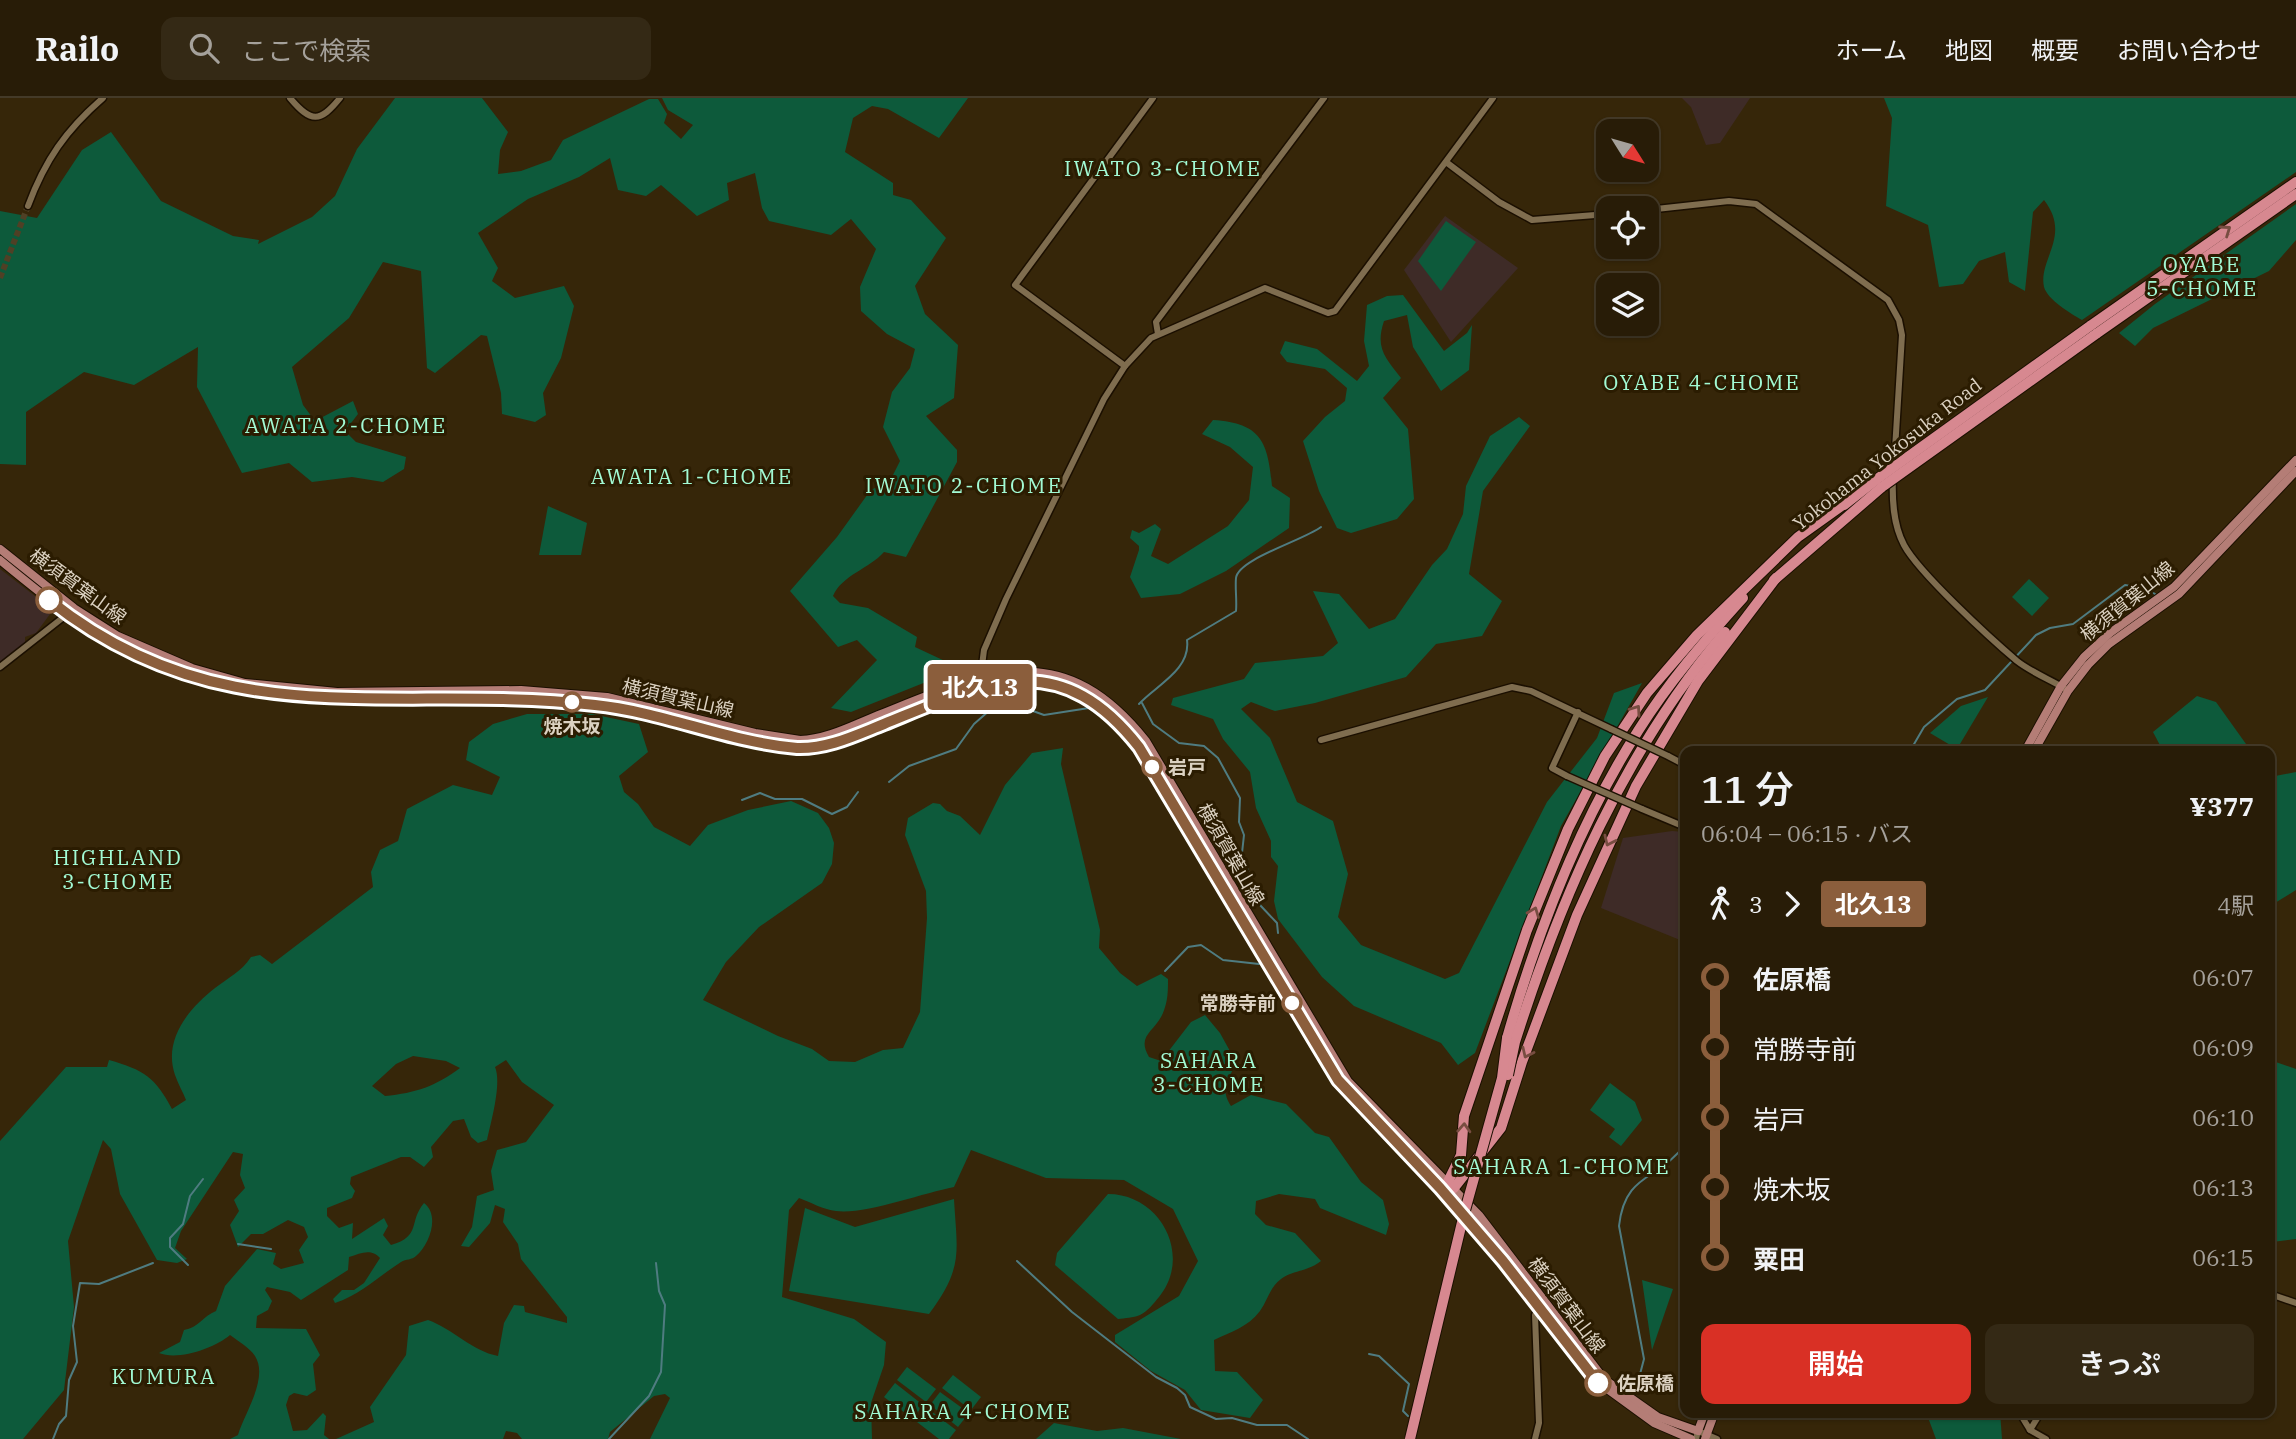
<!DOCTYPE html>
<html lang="ja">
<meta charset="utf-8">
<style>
:root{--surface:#281c07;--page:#342915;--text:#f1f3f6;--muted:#a5a19b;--line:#443a28;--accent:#d93025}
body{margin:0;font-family:"IBM Plex Serif","Noto Sans JP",serif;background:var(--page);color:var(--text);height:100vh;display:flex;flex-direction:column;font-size:26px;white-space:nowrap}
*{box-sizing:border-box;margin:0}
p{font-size:23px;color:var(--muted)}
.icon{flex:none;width:38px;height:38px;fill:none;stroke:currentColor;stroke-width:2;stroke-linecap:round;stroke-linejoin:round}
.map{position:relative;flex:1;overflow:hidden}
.side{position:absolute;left:1680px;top:648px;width:595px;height:672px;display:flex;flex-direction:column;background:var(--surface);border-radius:14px;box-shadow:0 2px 5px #0004,0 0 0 2px var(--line)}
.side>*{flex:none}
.badge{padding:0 14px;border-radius:5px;font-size:24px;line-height:46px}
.needle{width:46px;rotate:127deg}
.tools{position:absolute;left:1596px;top:21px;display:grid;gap:14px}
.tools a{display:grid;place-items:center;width:63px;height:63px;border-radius:14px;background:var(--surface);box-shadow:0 2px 5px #0004,0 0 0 2px var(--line);font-size:35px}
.map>.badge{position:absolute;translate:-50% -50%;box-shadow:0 0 0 4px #fff}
.legs{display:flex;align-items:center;gap:10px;height:77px;padding:0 21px;font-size:23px}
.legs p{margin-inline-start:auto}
.overview{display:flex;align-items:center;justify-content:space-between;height:119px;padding:0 21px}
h1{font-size:38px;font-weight:600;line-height:52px}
.button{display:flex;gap:14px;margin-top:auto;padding:14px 21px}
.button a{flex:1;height:80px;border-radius:14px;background:var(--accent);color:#fff;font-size:28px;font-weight:600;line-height:80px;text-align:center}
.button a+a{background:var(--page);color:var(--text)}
ul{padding:0 21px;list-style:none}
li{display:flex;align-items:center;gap:24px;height:70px;font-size:26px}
li i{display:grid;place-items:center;width:10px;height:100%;margin:0 9px;background:currentColor}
li i::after{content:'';width:18px;height:18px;margin:-9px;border:5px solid;border-radius:50%;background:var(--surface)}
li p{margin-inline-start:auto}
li:first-child i{background:linear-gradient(#0000 50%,currentColor 0)}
li:last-child i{background:linear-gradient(currentColor 50%,#0000 0)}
header{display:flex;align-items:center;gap:42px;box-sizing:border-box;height:98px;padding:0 35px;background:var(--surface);border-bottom:2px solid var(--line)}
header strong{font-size:33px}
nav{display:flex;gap:38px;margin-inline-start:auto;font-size:24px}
.search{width:490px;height:63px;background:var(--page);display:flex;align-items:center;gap:18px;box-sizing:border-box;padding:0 24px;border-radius:14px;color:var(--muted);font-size:26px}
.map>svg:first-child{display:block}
</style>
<header>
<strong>Railo</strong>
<div class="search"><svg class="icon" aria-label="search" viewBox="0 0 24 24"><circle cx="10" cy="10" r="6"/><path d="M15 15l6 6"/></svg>ここで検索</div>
<nav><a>ホーム</a><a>地図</a><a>概要</a><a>お問い合わせ</a></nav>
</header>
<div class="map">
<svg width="2296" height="1341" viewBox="0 0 2296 1341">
<rect width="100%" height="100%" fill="#362609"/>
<g fill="#3e2b27">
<path d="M1682,0H1750L1720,45L1706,47L1691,9Z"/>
<path d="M1445,118L1518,170L1451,244L1404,172Z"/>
<path d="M0,471L53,512L36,535L25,539V545L0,564Z"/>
<path d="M1672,733L1685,734V844L1601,810L1623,740Z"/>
</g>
<g fill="#0d5a3b" fill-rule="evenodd">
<path d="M395,0H482L508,34L500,52L498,76L521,73L551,62L563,42L649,1H658L667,16L664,25L681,41L693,27L668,12L662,0H968L939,40L888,11L872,8L853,20L845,54L893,85V97L911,102L946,140L915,188L925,216L958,247L954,300L926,318L957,352V364L906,459L884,454C869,471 842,477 833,498L840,505L868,510L917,539L915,549L947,564L951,574L851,614L831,610L877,562L857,542L838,549L790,493L837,439L870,393L892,379L900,363L883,329L892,294L910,270L915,251L887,236L861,213L860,189L876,151L851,121L831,137L769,123L762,110L755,75L727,85L729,102L697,118L661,87L646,98L618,92L610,60L579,79L528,101L478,135L498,170L492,183L515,200L564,188L574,208L561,260L543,295L546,317L535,324L502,316L501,295L487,238L481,237L435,275L427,270L421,173L383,164L349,220L292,269L303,307L315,323L353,303L358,316L345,333L356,344L406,359L404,371L383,384L352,379L312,384L289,365L242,375L197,289L198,249L134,287L84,274L26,314V367L0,366V113L37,120L82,52L111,34L161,103L233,138L259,142L258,146L312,119L335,98L357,51Z"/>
<path d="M1884,0H2296V74L2082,222C2071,216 2047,201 2044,189C2038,161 2072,138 2044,102L2033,114L2025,193L2009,184L2005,154L1979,163L1963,186L1939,189L1928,127L1886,108L1892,20Z"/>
<path d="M2296,106V142L2269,173L2153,230L2135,248L2119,235L2155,206Z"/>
<path d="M1446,123L1476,144L1441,193L1418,163Z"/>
<path d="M1403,197L1444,253L1467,235L1472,227L1469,272L1441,293L1413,249L1407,217L1384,223C1375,250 1385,259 1401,280L1383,300L1408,331L1414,401L1397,421L1351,435L1337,430L1319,393L1303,343L1325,319L1345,303L1347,290L1325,271L1287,264L1280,255L1285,243L1317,251L1357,283L1369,268L1364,243L1367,207L1387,198Z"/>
<path d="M1519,319L1530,328L1483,393L1469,476L1502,503L1482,538L1436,546L1406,579L1315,605L1275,613L1251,604L1241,611L1270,640L1297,704L1333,723L1348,776L1338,819L1361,847L1445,881L1459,875L1547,704L1597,640L1614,595L1642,585L1561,728L1475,955L1458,967L1441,945L1354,908L1322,879L1278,821L1274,803L1278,768L1271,759V743L1256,710L1250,674L1223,641L1213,621L1171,607L1173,600L1244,581L1255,565L1323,558L1338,545L1313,493L1339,496L1369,531L1395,521L1432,467L1447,451L1463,416L1466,388L1490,338Z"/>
<path d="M1213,322C1262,325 1268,345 1272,388L1290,400L1289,430L1226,473L1180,496L1141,500L1130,479L1139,452V448L1130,440L1132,432L1139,435L1155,426L1161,431L1151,458L1168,466L1228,428L1249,402L1253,369L1230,349L1202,336Z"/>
<path d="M548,408L587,425L581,457H539Z"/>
<path d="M2029,481L2049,500L2032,518L2012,499Z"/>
<path d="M2197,598L2216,604L2251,653H2163L2153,634Z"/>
<path d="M1988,599L1957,651L1930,635L1961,608Z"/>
<path d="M527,616H592L639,626L648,654L619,678L624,694L638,706L654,729L690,748L708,727L748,712L791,703L818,715L829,730L834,745L832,766L822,785L759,829L726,864L703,902L778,938L812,951L829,963L855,964L883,952L903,950L920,914L927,820L926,793L905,737L908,720L933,705L940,706L947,713L960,718L980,737L1005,687L1032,655L1063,650L1061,666L1100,832L1099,850L1120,875L1137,888L1161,876L1168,881C1168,893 1168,903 1163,915C1155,934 1136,937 1149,959L1161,963L1191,924L1205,917L1220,935L1236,964C1229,983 1219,989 1231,1008L1251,997L1286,1006L1315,1035L1329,1039L1361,1084L1383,1102L1389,1126L1386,1137L1320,1110L1315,1101L1279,1096L1256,1103L1255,1116L1266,1127L1295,1135L1321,1163C1307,1174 1293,1172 1281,1181C1270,1189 1268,1202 1260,1213C1248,1229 1231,1234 1214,1242L1215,1273L1237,1274L1263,1302L1250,1320L1201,1312L1185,1292L1151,1273L1115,1244V1237L1179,1198L1198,1163L1173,1111L1124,1082L1046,1080L971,1052L954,1089C923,1095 864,1117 836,1113C824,1112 810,1104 799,1100L789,1112L782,1199L854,1221L886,1244L884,1267L871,1305L872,1341H650L670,1300L665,1296L654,1298L610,1334L608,1341H522L517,1335L506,1333L503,1341H336L374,1324L370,1309L406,1257L409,1228L428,1222C453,1231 472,1253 498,1258L504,1225L514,1207L524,1208L525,1214L567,1225V1219L521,1161L518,1146L503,1124L505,1111L495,1107L490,1125L469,1149L461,1148L472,1129L477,1098L494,1092L491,1073L497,1052L526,1044L554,1007L522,984L506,962L495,969C502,985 491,1024 487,1042L478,1045L471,1039L464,1021L453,1023L431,1049L433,1059L424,1069L410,1059H401L351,1079L350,1086L355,1093L352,1100L327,1110V1118L339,1130L353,1125L352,1141L384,1120L388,1128L383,1137L391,1147C422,1138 408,1124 424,1105C440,1117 430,1146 416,1158C412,1162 406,1161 401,1164C379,1178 360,1197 335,1205L333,1201L342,1192H354L364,1185L380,1160C371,1150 361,1155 349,1159L348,1172L301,1202L290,1194L267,1189L265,1192L272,1203L268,1212L257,1218L256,1230L306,1231L320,1257L313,1266L316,1292L307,1298L294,1295L289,1298L286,1307L293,1333L307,1332L323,1315L326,1318L324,1337L329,1341H230L238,1337C244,1316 269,1280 255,1258C250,1250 238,1243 230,1237C215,1250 178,1263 159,1255L180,1244L184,1232C198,1230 203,1218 216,1213L225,1188L257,1151L276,1155L273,1166L281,1171L304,1165L299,1152L308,1139L304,1129L288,1122L263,1136H251L238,1149L230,1127L239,1113L234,1102L245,1090L240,1077L243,1056L233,1054L181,1133L175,1150L187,1161L177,1165L157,1162L120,1096L111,1051L103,1042L68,1143L74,1209L64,1292L23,1341H0V1043L66,969H107L109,962C144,972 155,979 172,1011L186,1002C183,994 178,986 175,977C163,942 188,911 215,890C229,879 241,874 251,859L260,857L272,866L373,789L371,774L380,752L398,743L407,711L453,687L492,697L500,679L466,662L469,644L493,626ZM413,958L446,963L460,970C436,988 416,995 385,998L372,988L396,966Z"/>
<path d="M2296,674V792L2270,808V679Z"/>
<path d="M2270,962L2296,971V1141L2272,1144Z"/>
<path d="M1610,985L1635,1004L1642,1022L1621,1048L1609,1039L1615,1031L1590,1012Z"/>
<path d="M1108,1096C1160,1096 1193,1157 1159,1199C1154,1205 1147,1214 1140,1217C1133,1220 1125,1220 1118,1221L1055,1167L1057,1155Z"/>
<path d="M954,1101C957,1154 964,1169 929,1216L789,1193L805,1110L855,1129Z"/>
<path d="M1642,1182L1673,1191L1652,1252Z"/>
<path d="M907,1269L936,1291L926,1304L897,1282Z"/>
<path d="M953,1277L981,1299L971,1312L942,1290Z"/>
<path d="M895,1285L923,1307L913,1321L884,1299Z"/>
<path d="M940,1294L969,1315L958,1329L930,1307Z"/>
<path d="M927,1310L956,1332L949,1341H939L917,1324Z"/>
<path d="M1926,1314H2000L2002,1341H1936Z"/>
<path d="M1054,1325L1097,1333L1123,1330L1181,1341H1036Z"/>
</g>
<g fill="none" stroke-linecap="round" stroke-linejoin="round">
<g stroke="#4f7c81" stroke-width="2">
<path d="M1142,605L1153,626L1179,645L1204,648L1218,660L1240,700L1239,724L1244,737L1242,755L1259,806L1277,825L1278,835"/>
<path d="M1139,606C1155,588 1191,572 1187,542L1236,513C1237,502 1235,490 1236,480C1238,461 1304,442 1321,429"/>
<path d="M1910,653L1924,629L1957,601L1985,592L2036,537L2050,530L2073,526L2125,487L2147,491L2155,496"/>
<path d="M889,684L909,668L956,651L974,626L998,605L1008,604L1044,617L1089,610"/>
<path d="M742,702L760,695L775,701H802L832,716L847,709L858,694"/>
<path d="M1165,873L1188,849L1201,847L1223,862L1259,866"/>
<path d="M238,1146L271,1151"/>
<path d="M1017,1163L1072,1214L1156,1279L1177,1290L1185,1297L1190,1309L1216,1321L1232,1320L1257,1327H1287L1308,1341"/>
<path d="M188,1167L170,1149V1140L183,1126L190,1098L203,1081"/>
<path d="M1369,1256L1379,1258L1409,1286L1403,1313L1408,1318"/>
<path d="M1635,1295L1644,1261L1619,1128C1625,1073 1660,1083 1685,1046"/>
<path d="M53,1341L59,1326L66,1318L69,1282L77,1264L73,1228L80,1185L99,1186L153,1165"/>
<path d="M609,1341L649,1298L661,1274L665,1207L659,1193L656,1165"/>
</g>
<path stroke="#4f4025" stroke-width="6" stroke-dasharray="6 3" stroke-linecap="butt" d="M0,180L28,108"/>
<defs>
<g id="minor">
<path d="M290,0C311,25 320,25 340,0"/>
<path d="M1446,64L1499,104L1532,122L1608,116"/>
<path d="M28,108C45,62 66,32 103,0"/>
<path d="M1647,112L1729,103L1756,106L1888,202L1899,222L1902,237L1894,368"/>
<path d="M1158,236L1156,224L1324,0"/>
<path d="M1125,268L1015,187L1153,0"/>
<path d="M1893,379C1892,402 1893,426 1904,447C1919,475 1991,541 2017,563C2031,574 2049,581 2064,590"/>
<path d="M0,569L70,514"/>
<path d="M980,583L984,552L1006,501L1104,301L1125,268L1151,240L1265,190L1328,215L1335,213L1493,0"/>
<path d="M1321,642L1512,589L1531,593L1611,631"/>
<path d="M1668,658L1685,667"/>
<path d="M1567,678L1552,670L1578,614"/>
<path d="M1642,711L1685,729"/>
<path d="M2270,1196L2296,1205"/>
<path d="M2019,1314L2030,1332L2046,1341"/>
<path d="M2030,1332L2041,1314"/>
<path d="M1535,1341L1539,1325L1535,1217L1539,1209"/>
<path d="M1696,1341L1698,1333L1717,1341"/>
</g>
<g id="major">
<path d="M0,451L74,510L118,538L192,570L245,585L337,594L521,592L607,599L755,635L800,642C827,641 851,628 876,618C984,575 1060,535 1146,643L1348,983L1479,1117L1604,1281L1658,1319L1698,1333L1705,1314"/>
<path d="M0,462C45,499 90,536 143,561C287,628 447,586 598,607C662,616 771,662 830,647C943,603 1045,530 1139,649L1343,989L1440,1090L1503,1163L1599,1285L1654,1325L1691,1341"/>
<path d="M2025,653L2061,588L2084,559L2110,535L2174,489L2296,362"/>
<path d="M2034,653L2068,593L2088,567L2109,546L2179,496L2296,373"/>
<path d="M1705,1341L1715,1314"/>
</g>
<g id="highway">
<path d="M2090,228L2296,84"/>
<path d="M2096,236L2296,96"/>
<path d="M1844,407L1877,381"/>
<path d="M1774,482L1882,389"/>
<path d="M1507,940C1537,835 1579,726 1638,633C1668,585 1705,542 1743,500"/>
<path d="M1515,944C1562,796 1624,653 1725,534"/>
<path d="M1443,1094L1461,1057L1464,1018L1527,832L1568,731L1605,658L1647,595L1697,537L1798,439L1847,404"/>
<path d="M1443,1094L1454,1090L1501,1030L1522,964L1577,817L1636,688L1698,583L1776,480"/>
</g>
</defs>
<use href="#minor" stroke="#1b0f00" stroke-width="9"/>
<use href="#major" stroke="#1b0f00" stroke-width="10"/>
<use href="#highway" stroke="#1b0f00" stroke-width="12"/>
<use href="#minor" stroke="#7f6d4f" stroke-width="6"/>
<use href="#major" stroke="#b47d76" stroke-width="8"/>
<use href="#highway" stroke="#d78890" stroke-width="10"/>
<defs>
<g id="minor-bridge">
<path d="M1611,631L1668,658"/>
<path d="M1567,678L1642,711"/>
</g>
<g id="highway-bridge">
<path d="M1877,381L2090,228"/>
<path d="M1882,389L2096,236"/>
<path d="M1508,977L1515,944"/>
<path d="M1410,1341L1464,1116L1502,980L1507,940"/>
</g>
</defs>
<use href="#minor-bridge" stroke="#1b0f00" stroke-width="9" stroke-linecap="butt"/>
<use href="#highway-bridge" stroke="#1b0f00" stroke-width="12" stroke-linecap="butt"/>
<use href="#minor-bridge" stroke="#7f6d4f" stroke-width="6"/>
<use href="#highway-bridge" stroke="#d78890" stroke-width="10"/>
</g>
<defs><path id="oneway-chevron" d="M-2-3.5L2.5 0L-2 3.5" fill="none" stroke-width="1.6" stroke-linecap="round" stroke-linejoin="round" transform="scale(1.75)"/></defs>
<g stroke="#784d41">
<use href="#oneway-chevron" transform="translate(2226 132) rotate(-35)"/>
<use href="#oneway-chevron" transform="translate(1636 612) rotate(-55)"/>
<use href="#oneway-chevron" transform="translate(1609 743) rotate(115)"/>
<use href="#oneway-chevron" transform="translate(1534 814) rotate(-69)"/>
<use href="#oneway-chevron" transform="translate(1527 955) rotate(115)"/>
<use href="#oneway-chevron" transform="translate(1464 1030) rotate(-87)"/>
</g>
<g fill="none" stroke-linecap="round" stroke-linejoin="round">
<defs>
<path id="line-1" d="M49,502C224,642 394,584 595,607C663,614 728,644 797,650C828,651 856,637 884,626C985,585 1058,546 1139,649L1338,982L1440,1090L1503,1163L1598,1285"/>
</defs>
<use href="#line-1" stroke="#fff" stroke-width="16"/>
<use href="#line-1" stroke="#8b5e3c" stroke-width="10"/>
</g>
<g fill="#fff" stroke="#8b5e3c" stroke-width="3.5">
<circle cx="49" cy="502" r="12"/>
<circle cx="572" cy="604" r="9"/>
<circle cx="1152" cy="669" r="9"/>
<circle cx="1292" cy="905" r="9"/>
<circle cx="1598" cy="1285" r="12"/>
</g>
<g text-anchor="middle" stroke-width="6" stroke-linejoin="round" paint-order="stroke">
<g font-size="19" fill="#dbd1c1" stroke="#2b1c01">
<text transform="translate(1887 356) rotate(-38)" y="7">Yokohama Yokosuka Road</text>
<text transform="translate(78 488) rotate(36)" y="7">横須賀葉山線</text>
<text transform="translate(2127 503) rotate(-39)" y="7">横須賀葉山線</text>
<text transform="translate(678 600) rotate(13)" y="7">横須賀葉山線</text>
<text transform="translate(1231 756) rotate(60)" y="7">横須賀葉山線</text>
<text transform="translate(1567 1207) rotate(53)" y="7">横須賀葉山線</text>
</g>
<g font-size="19" font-weight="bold" fill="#dbd1c1" stroke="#2b1c01" text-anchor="start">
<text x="572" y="635" text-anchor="middle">焼木坂</text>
<text x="1168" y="676">岩戸</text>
<text x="1276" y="912" text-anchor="end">常勝寺前</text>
<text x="1617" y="1292">佐原橋</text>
</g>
<g font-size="21" letter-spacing="2" fill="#a2fad4" stroke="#2b1c01">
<text x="1163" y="78">IWATO 3-CHOME</text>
<text x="2202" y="174">OYABE<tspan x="2202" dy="24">5-CHOME</tspan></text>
<text x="1702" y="292">OYABE 4-CHOME</text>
<text x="346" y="335">AWATA 2-CHOME</text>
<text x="692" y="386">AWATA 1-CHOME</text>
<text x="964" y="395">IWATO 2-CHOME</text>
<text x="118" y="767">HIGHLAND<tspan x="118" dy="24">3-CHOME</tspan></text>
<text x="1209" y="970">SAHARA<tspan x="1209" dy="24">3-CHOME</tspan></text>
<text x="1562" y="1076">SAHARA 1-CHOME</text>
<text x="164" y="1286">KUMURA</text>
<text x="963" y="1321">SAHARA 4-CHOME</text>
</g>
</g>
</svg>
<div class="tools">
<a><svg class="needle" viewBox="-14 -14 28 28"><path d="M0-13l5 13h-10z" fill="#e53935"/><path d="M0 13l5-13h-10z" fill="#a5a19b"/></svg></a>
<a><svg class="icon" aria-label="locate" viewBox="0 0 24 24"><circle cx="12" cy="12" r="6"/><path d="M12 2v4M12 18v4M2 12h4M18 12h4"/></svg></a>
<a><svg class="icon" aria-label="layers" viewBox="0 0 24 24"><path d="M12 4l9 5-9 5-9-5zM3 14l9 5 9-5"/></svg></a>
</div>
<b class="badge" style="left:980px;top:589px;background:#8b5e3c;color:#fff">北久13</b>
<section class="side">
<div class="overview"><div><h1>11 分</h1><p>06:04 – 06:15 · バス</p></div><b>¥377</b></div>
<div class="legs"><svg class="icon" aria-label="walk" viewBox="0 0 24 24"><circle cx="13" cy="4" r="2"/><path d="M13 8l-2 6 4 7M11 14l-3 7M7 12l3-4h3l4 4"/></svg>3<svg class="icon" aria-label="forward" viewBox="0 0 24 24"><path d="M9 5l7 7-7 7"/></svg><b class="badge" style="background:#8b5e3c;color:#fff">北久13</b><p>4駅</p></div>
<ul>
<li><i style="color:#8b5e3c"></i><b>佐原橋</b><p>06:07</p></li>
<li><i style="color:#8b5e3c"></i><span>常勝寺前</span><p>06:09</p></li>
<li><i style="color:#8b5e3c"></i><span>岩戸</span><p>06:10</p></li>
<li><i style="color:#8b5e3c"></i><span>焼木坂</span><p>06:13</p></li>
<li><i style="color:#8b5e3c"></i><b>粟田</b><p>06:15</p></li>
</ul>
<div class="button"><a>開始</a><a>きっぷ</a></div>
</section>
</div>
